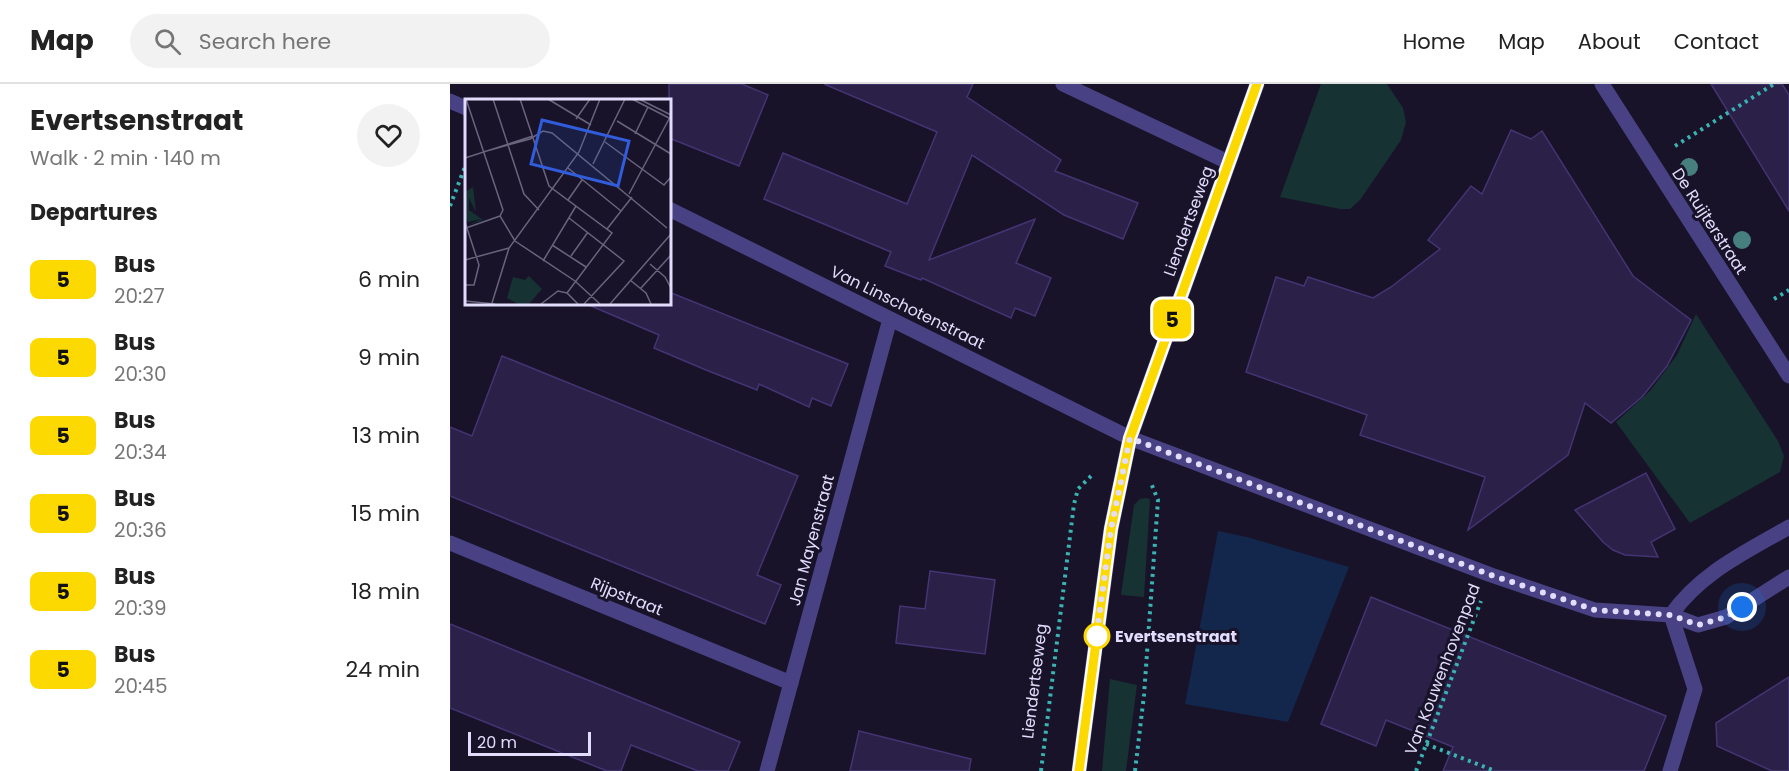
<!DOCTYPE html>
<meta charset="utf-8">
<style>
:root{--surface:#fff;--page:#f2f2f2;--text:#222;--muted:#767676;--line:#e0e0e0}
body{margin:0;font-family:Poppins,sans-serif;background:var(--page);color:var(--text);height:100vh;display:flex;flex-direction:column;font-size:22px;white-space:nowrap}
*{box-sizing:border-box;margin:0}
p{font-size:20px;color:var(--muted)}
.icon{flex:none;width:33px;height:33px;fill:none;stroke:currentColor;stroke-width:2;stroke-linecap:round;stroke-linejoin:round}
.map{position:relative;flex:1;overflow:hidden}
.sheet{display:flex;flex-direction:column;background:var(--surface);width:450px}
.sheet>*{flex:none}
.badge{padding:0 12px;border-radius:9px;font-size:21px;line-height:39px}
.scale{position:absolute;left:18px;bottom:15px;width:123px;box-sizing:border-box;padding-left:6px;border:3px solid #e2ddfc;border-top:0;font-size:16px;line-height:21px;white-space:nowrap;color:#e2ddfc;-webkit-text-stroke:4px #181329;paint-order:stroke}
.you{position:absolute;width:30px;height:30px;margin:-15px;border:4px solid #fff;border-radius:50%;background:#1a73e8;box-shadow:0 0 0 9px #1a73e833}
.map>.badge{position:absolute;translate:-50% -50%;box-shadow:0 0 0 3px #fff}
h2{padding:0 30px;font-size:22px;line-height:54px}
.round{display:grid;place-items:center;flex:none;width:63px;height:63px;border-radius:32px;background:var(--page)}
.overview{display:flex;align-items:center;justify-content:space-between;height:102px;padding:0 30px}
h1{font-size:28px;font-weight:700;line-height:45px}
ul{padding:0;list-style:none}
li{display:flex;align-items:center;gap:18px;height:78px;padding:0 30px}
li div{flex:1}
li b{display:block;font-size:22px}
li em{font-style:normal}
li .badge{min-width:66px;font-weight:700;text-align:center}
header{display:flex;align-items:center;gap:36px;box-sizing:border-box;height:84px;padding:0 30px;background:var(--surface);border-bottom:2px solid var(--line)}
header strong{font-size:28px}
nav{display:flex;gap:33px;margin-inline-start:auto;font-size:21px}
.search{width:420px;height:54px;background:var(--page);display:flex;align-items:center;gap:15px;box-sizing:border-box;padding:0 21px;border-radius:33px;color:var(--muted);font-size:22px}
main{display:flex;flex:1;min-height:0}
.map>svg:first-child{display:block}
</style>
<header>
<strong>Map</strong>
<div class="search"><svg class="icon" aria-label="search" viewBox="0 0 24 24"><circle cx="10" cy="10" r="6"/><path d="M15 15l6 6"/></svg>Search here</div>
<nav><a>Home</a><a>Map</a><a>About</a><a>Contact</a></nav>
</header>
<main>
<section class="sheet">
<div class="overview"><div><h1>Evertsenstraat</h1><p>Walk · 2 min · 140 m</p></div><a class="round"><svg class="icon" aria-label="heart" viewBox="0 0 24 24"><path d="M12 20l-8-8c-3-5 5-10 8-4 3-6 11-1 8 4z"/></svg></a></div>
<h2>Departures</h2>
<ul>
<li><span class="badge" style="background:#fcd900;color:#111">5</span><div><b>Bus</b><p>20:27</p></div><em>6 min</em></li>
<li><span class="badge" style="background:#fcd900;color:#111">5</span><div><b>Bus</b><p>20:30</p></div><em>9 min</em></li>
<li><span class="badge" style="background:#fcd900;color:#111">5</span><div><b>Bus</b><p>20:34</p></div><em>13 min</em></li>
<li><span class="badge" style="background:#fcd900;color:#111">5</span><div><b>Bus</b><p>20:36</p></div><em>15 min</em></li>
<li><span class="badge" style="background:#fcd900;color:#111">5</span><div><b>Bus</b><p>20:39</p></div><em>18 min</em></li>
<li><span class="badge" style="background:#fcd900;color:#111">5</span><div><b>Bus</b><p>20:45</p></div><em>24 min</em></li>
</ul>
</section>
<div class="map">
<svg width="1339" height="687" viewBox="0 0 1339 687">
<rect width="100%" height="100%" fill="#181329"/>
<g fill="#163233">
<path d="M871,0H937L953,24L956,38L951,56L910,116L900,125H890L830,113Z"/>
<path d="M1246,230L1328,357L1334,372L1330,388L1240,439L1166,338L1200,307L1227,271Z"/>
<path d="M696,414L700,415L694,513L671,511L684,421L690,415Z"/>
<path d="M660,595L687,601L676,687H652Z"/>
</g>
<path fill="#13264c" d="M768,447L797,453L899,483L838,638L735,620Z"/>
<g fill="#2a2048" stroke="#443473" stroke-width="1.5">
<path d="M219,0H292L318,11L289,82L219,54Z"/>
<path d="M374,0H523L517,13L611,76L605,87L688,119L673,155L614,131L522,71L479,176L585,135L566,179L601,194L585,232L565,224L561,234L472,194L471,196L435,182L441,168L314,115L333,69L457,120L487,48Z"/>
<path d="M1261,0H1332L1339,11V127Z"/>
<path d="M1061,46L1081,55L1092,47L1183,192L1241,236L1217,282L1192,313L1161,339L1135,319L1118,371L1018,446L1035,393L910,351L917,331L796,288L826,193L854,202L858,193L923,214L941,203L990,165L978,156L1021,102L1032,110Z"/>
<path d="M219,208L398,280L381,322L362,314L359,323L309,300L307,306L256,286L204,264L209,251L134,219H219Z"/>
<path d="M52,272L348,392L307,491L331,501L315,540L0,412V343L22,352Z"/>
<path d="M1196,389L1225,445L1201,458L1208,473L1175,471L1163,466L1153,458L1125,426Z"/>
<path d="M480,487L545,496L535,570L446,559L450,522L475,525Z"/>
<path d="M921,513L1216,632L1194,687H993L1003,663L936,636L926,662L871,640Z"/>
<path d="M0,540L290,658L278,687H248L181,661L171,687H157L0,624Z"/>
<path d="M1339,593V687H1322L1267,662L1266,639Z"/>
<path d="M409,647L521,675L519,687H400Z"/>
</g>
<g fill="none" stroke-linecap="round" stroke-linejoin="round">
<g stroke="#3ab3b2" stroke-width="4" stroke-dasharray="3 4.5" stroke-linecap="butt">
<path d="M1225,62L1324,0"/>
<path d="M0,122L16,80"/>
<path d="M1324,215L1339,206"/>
<path d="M976,660L1045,687"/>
<path d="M591,687L624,420L628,405L641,392"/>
<path d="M685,687L694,611L708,416L701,399"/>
<path d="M966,687L1031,517"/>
</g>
<g stroke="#484284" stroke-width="15">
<path d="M613,0L778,78"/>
<path d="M1152,0L1339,292"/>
<path d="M0,17L16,24"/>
<path d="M219,125L680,354L1041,491L1145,526L1221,531L1248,541L1276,533L1339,493"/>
<path d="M0,459L341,599"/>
<path d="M1221,531C1250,489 1296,468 1339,443"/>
<path d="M317,687L440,235"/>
<path d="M629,687L661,445L680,354L807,0"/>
<path d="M1220,687L1245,605L1221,531"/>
</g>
</g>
<g fill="#477f7e">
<circle cx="1239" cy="83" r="9"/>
<circle cx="1292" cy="156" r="9"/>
</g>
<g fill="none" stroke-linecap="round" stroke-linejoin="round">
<defs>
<path id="line" d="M629,687L661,445L680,354L807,0"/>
</defs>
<use href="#line" stroke="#fff" stroke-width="14"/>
<use href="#line" stroke="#fcd900" stroke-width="9"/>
<path stroke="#e2ddfc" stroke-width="6" stroke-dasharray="0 10.8" d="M647,552L646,555L661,445L680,354L1041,491L1145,526L1221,531L1248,541L1276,533L1292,523"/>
</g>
<circle fill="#fff" stroke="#fcd900" stroke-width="3" cx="647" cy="552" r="12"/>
<g text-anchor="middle" stroke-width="6" stroke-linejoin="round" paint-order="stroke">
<g font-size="16" fill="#e2ddfc" stroke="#181329">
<text transform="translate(738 137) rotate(-70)" y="6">Liendertseweg</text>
<text transform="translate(1260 137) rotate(57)" y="6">De Ruijterstraat</text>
<text transform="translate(458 223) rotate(26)" y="6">Van Linschotenstraat</text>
<text transform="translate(361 456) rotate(-75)" y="6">Jan Mayenstraat</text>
<text transform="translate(177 512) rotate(22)" y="6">Rijpstraat</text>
<text transform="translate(992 585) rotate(-69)" y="6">Van Kouwenhovenpad</text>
<text transform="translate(584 597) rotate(-83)" y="6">Liendertseweg</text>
</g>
<g font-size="16" font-weight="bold" fill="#e2ddfc" stroke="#181329" text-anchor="start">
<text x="665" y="558">Evertsenstraat</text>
</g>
</g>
<g transform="translate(15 15)">
<rect width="206" height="206" fill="#181329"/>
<path d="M8,88L11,113L4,99V111L18,121L4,126L16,120L2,123L0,117V93ZM64,177L77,190L64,205H53L42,199L48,178L60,181Z" fill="#163233"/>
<path fill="none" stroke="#69647d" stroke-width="1.5" d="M1,0L38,111L35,117L50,142L110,182L135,205M28,0L59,95L74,111M55,0L84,87L147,134L102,194M83,0L126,26M167,0L206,20M174,0L206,16M111,20L125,0M152,22L206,55M170,35L183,8M140,43L199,86L206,78M18,53L65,40L78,32L87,34L202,129M0,59L68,37M128,65L160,0M103,69L156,112M164,95L204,20M103,101L117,81M104,119L159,162L119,205M0,123L14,166L9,186H0M1,129L35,117M142,130L167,98M87,146L121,168M106,157L123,133M0,161L44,149M78,162L111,107M185,165L200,178L206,189M165,181L181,194L186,205M176,189L206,156M0,202L30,205M27,204L44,149L114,53L135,0M76,205L93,192L102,194L113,205M145,205L206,135"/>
<path fill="#315cdc" fill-opacity="0.15" stroke="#315cdc" stroke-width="3" d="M77,21L164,42L153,87L66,65Z"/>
<rect width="206" height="206" fill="none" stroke="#e2ddfc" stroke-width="3"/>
</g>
</svg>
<div class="scale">20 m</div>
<div class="you" style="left:1292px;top:523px"></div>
<b class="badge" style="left:722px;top:235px;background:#fcd900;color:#111">5</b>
</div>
</main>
